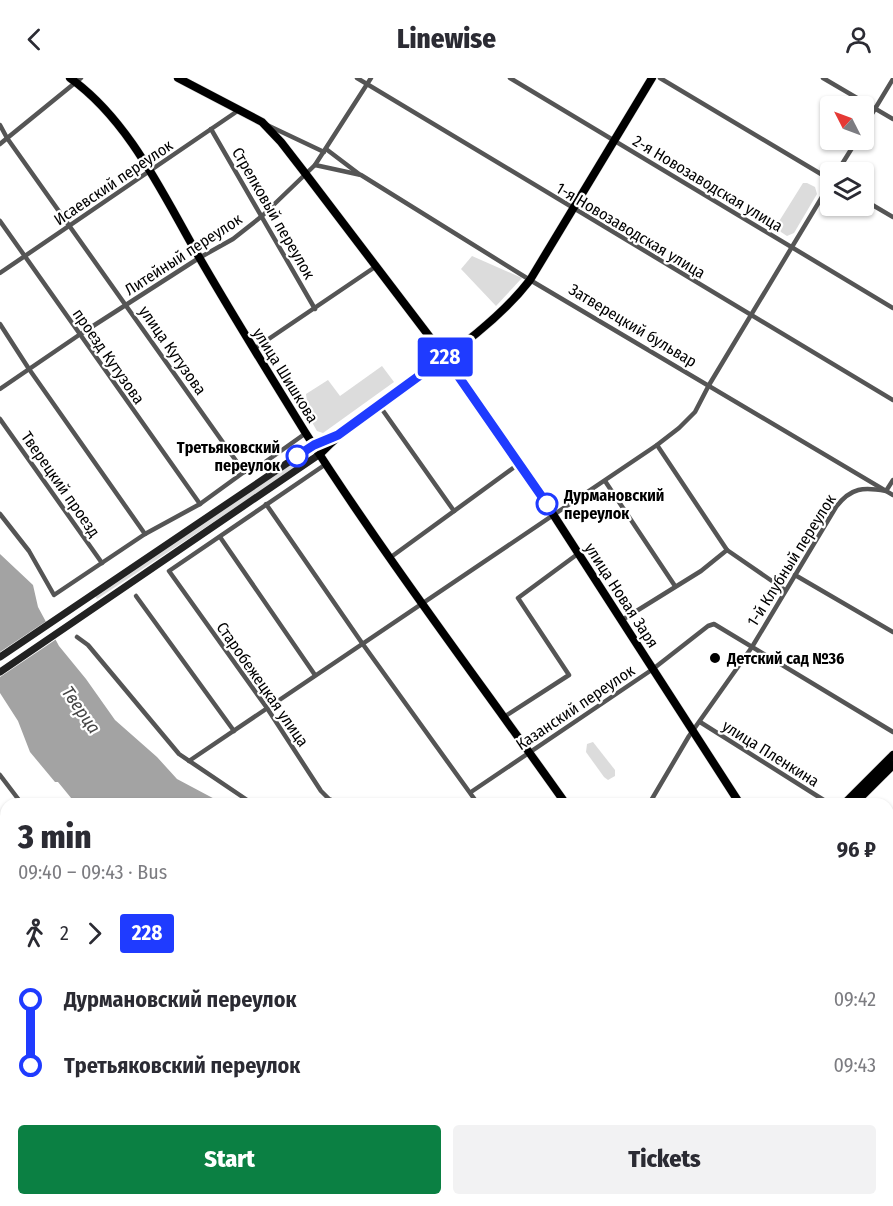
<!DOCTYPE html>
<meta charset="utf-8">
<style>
:root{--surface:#fff;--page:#f2f2f3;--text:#2b2b33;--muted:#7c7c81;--accent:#0b8043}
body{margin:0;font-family:"Fira Sans Condensed",sans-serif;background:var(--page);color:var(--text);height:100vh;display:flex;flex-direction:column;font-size:22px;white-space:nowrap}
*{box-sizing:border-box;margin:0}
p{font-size:20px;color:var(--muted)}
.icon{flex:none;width:33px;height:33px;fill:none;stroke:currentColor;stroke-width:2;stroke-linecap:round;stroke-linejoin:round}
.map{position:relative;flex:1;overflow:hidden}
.details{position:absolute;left:0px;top:720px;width:894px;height:408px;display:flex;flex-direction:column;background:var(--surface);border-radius:18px 18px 0 0;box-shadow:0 2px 4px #0004}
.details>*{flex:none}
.badge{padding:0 12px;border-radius:4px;font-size:21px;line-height:39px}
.needle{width:39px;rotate:312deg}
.buttons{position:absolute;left:820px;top:18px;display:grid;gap:12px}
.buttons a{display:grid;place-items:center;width:54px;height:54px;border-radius:6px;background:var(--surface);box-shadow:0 2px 4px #0004;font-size:30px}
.map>.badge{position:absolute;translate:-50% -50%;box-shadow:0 0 0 3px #fff}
.legs{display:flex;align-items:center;gap:9px;height:66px;padding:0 18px;font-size:20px}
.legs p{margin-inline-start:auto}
.summary{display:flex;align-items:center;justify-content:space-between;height:102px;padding:0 18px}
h1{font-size:33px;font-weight:800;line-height:45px}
.action{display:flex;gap:12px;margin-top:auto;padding:12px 18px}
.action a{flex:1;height:69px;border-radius:6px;background:var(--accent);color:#fff;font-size:24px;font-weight:800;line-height:69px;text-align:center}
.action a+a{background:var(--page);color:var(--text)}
ul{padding:0 18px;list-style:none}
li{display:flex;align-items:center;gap:21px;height:66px;font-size:22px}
li i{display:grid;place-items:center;width:9px;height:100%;margin:0 8px;background:currentColor}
li i::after{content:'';width:15px;height:15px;margin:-8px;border:4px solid;border-radius:50%;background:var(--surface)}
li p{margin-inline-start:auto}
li:first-child i{background:linear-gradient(#0000 50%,currentColor 0)}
li:last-child i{background:linear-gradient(currentColor 50%,#0000 0)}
header{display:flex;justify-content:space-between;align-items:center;height:78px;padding:0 18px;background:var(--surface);font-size:27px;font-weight:800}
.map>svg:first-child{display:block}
</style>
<header><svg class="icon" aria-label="back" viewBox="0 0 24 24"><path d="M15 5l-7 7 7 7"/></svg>Linewise<svg class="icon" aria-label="person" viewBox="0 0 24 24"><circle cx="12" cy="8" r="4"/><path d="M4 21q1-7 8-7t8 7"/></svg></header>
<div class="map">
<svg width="893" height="1128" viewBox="0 0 893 1128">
<rect width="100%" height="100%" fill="#fff"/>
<g fill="#dcdcdc">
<path d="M803,105H807L815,109L817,116L794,155L787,158L778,152V145Z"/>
<path d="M472,178L522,200L496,228L461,191Z"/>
<path d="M382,288L394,304L323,355L317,353L309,339L306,316L328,302L340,318Z"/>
<path d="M309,374L312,379L97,521L95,518Z"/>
<path d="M593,664L615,692V698L608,702L604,699L586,674L587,666Z"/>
<path d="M546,1122H581L583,1128H543Z"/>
</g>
<g fill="#a3a3a3">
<path d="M0,476L33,507L38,529L59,568L86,601L115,642L157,679L177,701L224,726H76L58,704H55L30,674L18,643L0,615Z"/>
<path d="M888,1117H893V1128H721L714,1122H888Z"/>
</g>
<path fill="#fff" d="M48,542L58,560L0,599V574Z"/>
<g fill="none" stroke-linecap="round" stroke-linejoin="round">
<defs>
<g id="primary">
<path d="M70,0C130,43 163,117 199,179C233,238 269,296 305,354C387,482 479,603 566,726"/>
<path d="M178,0L262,44L281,64L305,95L445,279L520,385L740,726"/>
<path d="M314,367L335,359"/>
<path d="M320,376C383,311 474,274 530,202L652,0"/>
<path d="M844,726L893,677"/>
<path d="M854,726L893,687"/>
<path d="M530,1128L534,1122"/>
</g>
</defs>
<use href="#primary" stroke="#dbdbdb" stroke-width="9"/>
<g stroke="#555" stroke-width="4.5">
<path d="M357,0L893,322"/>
<path d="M510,0L893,230"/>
<path d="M660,0L831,102"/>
<path d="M823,0L893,41"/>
<path d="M0,47L7,60L244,394"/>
<path d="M267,47L324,74"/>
<path d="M864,49L893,1"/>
<path d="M211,51L315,231"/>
<path d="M0,66L81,0"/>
<path d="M326,71L359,96"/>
<path d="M315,87L361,97L530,202L893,417"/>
<path d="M837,94L857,62"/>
<path d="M864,122L893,139"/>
<path d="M0,143L200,426"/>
<path d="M0,195L239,32"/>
<path d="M0,246L29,291L145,456"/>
<path d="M254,271L375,189"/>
<path d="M0,311L79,257L199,180L233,161L262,138L315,87L371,0"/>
<path d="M379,327L454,433"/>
<path d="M0,341L102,485"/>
<path d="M657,367L727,472L785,512"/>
<path d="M326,386L169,493L267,630L321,713L329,721L341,726"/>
<path d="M605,403L675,508"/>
<path d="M266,426L362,565L478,726"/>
<path d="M0,436L29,473L54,517L145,456L200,426L244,394L254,392L306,355"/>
<path d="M220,459L315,597"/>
<path d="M391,479L520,385"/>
<path d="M795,497L893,554"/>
<path d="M136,518L234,653"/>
<path d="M622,542L701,493L727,472"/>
<path d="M77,559L88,567L179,676L253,726"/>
<path d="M504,639L569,597L518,520L579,475"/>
<path d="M700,644L830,726"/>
<path d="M189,683L657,367L679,350L695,334L709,307L831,104"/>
<path d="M0,697L22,726"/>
<path d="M471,714L653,591L708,548L714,546L893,654"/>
<path d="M649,726L689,658L752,569L836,429C851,409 864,409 886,413L893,402"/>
<path d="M888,763L893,766"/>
<path d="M0,812L6,808"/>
<path d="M0,834L6,843"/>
<path d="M888,843L893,844"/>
<path d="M888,966L893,957"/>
<path d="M0,1024L6,1032"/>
<path d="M69,1122L74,1128"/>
<path d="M334,1128L343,1122"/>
</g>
<g stroke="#555" stroke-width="6">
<path d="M888,947L893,954"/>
<path d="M0,1061L6,1056"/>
<path d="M312,1122L316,1128"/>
<path d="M324,1122L328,1128"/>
</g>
<g stroke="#222" stroke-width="7">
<path d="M0,579L314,367"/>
<path d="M0,594L320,376"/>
</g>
<use href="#primary" stroke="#000" stroke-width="8"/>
</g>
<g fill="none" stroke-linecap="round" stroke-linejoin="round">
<defs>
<path id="line-1" d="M297,378L314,367L338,357L445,279L547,426"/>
</defs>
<use href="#line-1" stroke="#fff" stroke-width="14"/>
<use href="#line-1" stroke="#1f3bff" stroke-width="9"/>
</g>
<g fill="#fff" stroke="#1f3bff" stroke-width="3">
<circle cx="297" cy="378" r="10"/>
<circle cx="547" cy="426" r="10"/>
</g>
<circle fill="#000" stroke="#fff" stroke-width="2" cx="715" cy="580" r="6"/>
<g text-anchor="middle" stroke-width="4.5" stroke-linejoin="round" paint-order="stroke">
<g font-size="16" fill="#000" stroke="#fff">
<text transform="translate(113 104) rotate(-34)" y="6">Исаевский переулок</text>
<text transform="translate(708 105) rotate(31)" y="6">2-я Новозаводская улица</text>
<text transform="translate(274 135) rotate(60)" y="6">Стрелковый переулок</text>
<text transform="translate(631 152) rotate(31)" y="6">1-я Новозаводская улица</text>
<text transform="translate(183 176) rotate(-33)" y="6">Литейный переулок</text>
<text transform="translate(633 247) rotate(31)" y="6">Затверецкий бульвар</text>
<text transform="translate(173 272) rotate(55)" y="6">улица Кутузова</text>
<text transform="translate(109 278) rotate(55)" y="6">проезд Кутузова</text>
<text transform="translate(286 297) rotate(58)" y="6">улица Шишкова</text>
<text transform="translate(61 406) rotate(55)" y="6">Тверецкий проезд</text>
<text transform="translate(791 482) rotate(-58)" y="6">1-й Клубный переулок</text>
<text transform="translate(622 517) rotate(57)" y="6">улица Новая Заря</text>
<text transform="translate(263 606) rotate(55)" y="6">Старобежецкая улица</text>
<text transform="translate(575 629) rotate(-34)" y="6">Казанский переулок</text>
<text transform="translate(771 675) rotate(32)" y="6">улица Пленкина</text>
</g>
<g font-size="16" font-weight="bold" fill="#000" stroke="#fff" text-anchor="end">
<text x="280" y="375">Третьяковский<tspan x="280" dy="18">переулок</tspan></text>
<text x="564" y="423" text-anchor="start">Дурмановский<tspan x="564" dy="18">переулок</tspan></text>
</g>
<g font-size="16" font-weight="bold" fill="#000" stroke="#fff" text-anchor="start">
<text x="727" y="586">Детский сад №36</text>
</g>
<g font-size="18" font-style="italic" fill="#444" stroke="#fff">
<text transform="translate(81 632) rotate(55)" y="6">Тверца</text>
</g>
</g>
</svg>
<div class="buttons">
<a><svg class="needle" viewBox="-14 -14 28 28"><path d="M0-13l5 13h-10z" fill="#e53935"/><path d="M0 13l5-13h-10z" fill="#7c7c81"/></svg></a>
<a><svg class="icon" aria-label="layers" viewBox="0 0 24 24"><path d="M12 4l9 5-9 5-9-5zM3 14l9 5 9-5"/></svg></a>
</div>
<b class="badge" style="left:445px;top:279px;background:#1f3bff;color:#fff">228</b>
<section class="details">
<div class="summary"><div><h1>3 min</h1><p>09:40 – 09:43 · Bus</p></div><b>96 ₽</b></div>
<div class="legs"><svg class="icon" aria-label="walk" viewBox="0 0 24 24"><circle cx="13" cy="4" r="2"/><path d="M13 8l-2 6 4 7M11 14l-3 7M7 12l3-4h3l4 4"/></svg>2<svg class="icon" aria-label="forward" viewBox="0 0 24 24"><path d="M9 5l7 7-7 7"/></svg><b class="badge" style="background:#1f3bff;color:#fff">228</b></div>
<ul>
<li><i style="color:#1f3bff"></i><b>Дурмановский переулок</b><p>09:42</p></li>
<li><i style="color:#1f3bff"></i><b>Третьяковский переулок</b><p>09:43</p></li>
</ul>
<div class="action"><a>Start</a><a>Tickets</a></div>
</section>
</div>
